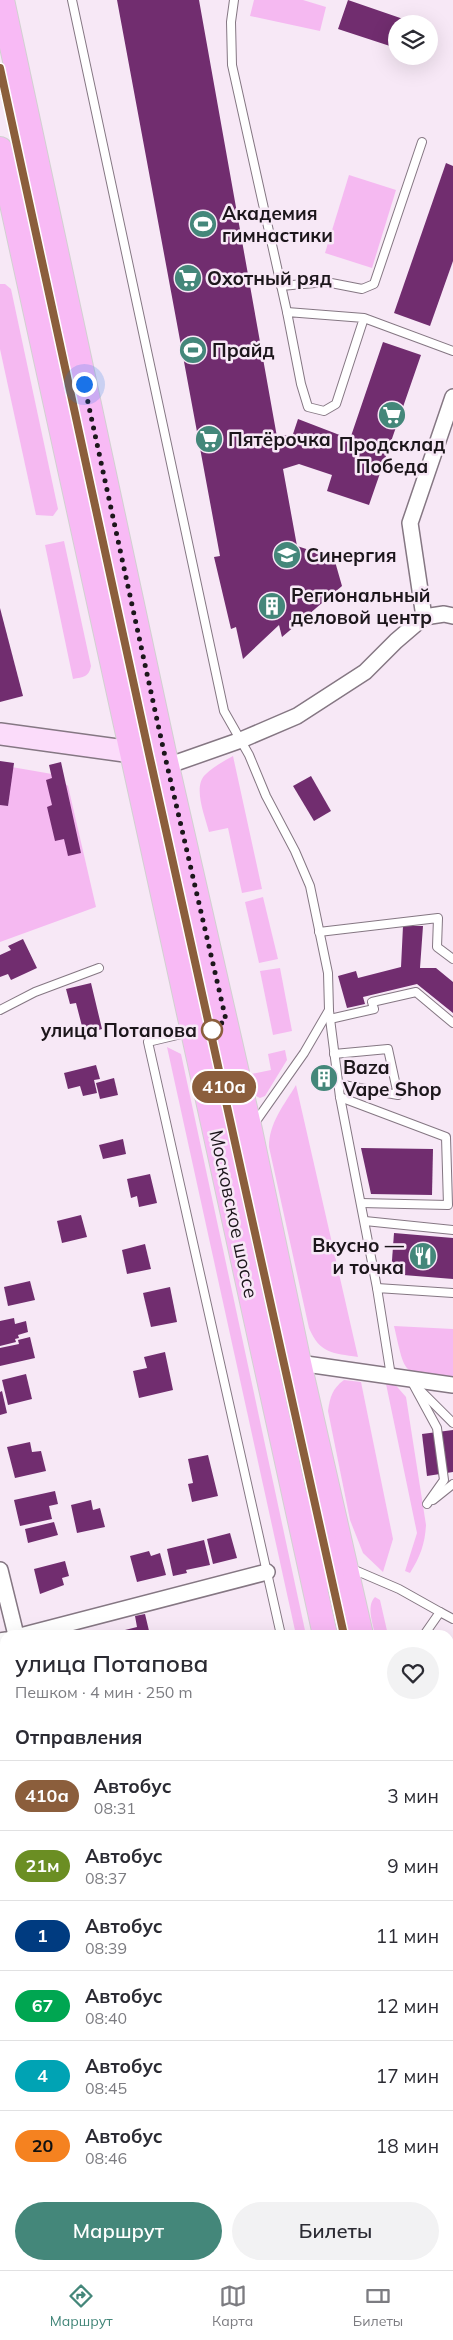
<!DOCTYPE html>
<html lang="ru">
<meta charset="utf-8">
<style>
:root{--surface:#fff;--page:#f2f2f3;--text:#2b2b33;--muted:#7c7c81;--line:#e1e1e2;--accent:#44877a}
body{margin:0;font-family:Mulish,sans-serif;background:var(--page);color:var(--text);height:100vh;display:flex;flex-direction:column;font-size:19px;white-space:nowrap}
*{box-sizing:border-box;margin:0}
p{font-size:16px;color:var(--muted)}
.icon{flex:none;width:28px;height:28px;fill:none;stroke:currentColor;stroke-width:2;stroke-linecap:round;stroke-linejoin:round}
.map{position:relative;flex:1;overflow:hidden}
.side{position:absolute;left:0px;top:1630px;width:454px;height:640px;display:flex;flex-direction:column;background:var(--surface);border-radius:15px 15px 0 0;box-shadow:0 5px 20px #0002}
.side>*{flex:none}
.badge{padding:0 10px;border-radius:16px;font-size:18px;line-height:32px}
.controls{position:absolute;left:388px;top:15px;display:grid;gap:10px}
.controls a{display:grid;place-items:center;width:50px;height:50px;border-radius:50%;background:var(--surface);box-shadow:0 5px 20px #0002;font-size:25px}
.you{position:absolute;width:25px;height:25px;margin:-12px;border:4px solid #fff;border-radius:50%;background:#1a73e8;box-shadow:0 0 0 8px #1a73e833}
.map>.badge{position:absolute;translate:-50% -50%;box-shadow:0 0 0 2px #fff}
h2{padding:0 15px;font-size:19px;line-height:45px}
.round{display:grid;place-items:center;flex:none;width:52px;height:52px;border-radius:26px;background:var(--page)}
.summary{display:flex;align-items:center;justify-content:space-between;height:85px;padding:0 15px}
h1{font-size:24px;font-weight:600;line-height:38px}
.primary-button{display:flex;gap:10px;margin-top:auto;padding:10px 15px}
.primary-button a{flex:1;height:58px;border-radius:30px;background:var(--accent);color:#fff;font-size:20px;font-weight:600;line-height:58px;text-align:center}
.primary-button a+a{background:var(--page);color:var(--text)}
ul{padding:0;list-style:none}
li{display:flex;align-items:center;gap:15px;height:70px;padding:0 15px;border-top:1px solid var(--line)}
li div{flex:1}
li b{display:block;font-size:19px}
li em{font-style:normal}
li .badge{min-width:55px;font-weight:700;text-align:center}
.tab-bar{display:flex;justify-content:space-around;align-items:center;height:70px;border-top:1px solid var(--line);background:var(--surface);font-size:14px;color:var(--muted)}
.tab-bar a{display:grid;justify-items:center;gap:2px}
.tab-bar .on{color:var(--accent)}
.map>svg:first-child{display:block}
</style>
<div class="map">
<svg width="453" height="2270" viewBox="0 0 453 2270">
<rect width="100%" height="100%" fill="#f7e8f6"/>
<g fill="#f5b9f1">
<path d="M254,0H303L326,7L320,31L250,16Z"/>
<path d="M349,175L396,190L372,268L325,253Z"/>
<path d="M0,284H5L11,289L58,509L53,516L36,515L0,349Z"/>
<path d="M64,541L91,666C89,677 83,677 73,679L45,545Z"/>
<path d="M233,756L262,889L242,893L228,828L209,832C205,816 192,786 206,774C213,767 224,761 233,756Z"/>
<path d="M0,765L52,774L68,786L96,907L0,942Z"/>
<path d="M263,897L278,959L259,963L245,902Z"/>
<path d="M280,968L292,1031L273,1035L260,971Z"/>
<path d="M167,1047L181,1054L306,1635H296Z"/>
<path d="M285,1050L287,1060L265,1096L260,1098L256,1096L251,1074L271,1070L268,1054Z"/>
<path d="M296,1085L358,1357C333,1353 320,1354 309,1328L269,1147C269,1123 284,1105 296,1085Z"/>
<path d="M394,1326L453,1329V1380C401,1373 406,1377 394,1326Z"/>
<path d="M385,1379L392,1381L406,1397L426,1525C425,1544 420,1557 410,1573L405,1571L417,1533Z"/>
<path d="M344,1380L361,1382L393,1539L383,1572L363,1553L350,1520L328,1411C330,1397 332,1389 344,1380Z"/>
<path d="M375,1597L380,1600L388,1635H375C373,1623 366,1606 375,1597Z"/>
<path d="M453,1640V1705L449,1706V1643Z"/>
</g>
<g fill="#712d6f">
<path d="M117,0H199L277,437L293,434L298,419L350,439L383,342L421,355L369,505L327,491L332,475L299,464L283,469L297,546L334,558L342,586L282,637L279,625L243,659L236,627L231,629L214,557L220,556Z"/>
<path d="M348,0L409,21L408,24H396V48L338,29Z"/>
<path d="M446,163L453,166V261L430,326L394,313Z"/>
<path d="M0,608L23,696L0,702Z"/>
<path d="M0,761L14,763L8,806L0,805Z"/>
<path d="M61,762L81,853L68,856L64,839L55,841L47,807L52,805L46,780L52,778L49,765Z"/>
<path d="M311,776L331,811L314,821L293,786Z"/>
<path d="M403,926H423L420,968H436L453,982V1013L417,984L363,997L365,1004L347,1008L338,976L356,971L358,978L401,967Z"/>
<path d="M23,939L37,968L11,980L8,974L0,977V955L11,950L8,946Z"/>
<path d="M91,983L102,1029L84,1034L76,1003L70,1004L66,989Z"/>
<path d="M96,1065L100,1079L94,1080L97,1093L83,1096L80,1086L68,1089L64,1073Z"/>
<path d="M325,1069L329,1084L323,1086L319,1071Z"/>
<path d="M114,1078L118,1095L100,1099L96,1083Z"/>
<path d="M123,1139L126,1154L103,1159L99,1145Z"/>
<path d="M361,1148L433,1149L432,1195L371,1194Z"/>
<path d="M150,1174L157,1203L139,1207L137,1196L131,1198L127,1179Z"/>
<path d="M81,1215L87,1237L62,1243L57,1221Z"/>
<path d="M394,1233L453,1238V1279L391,1274Z"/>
<path d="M145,1244L151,1269L127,1274L122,1250Z"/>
<path d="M30,1281L35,1300L8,1306L4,1287Z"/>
<path d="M170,1287L177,1322L151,1327L143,1293Z"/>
<path d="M14,1318L15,1324L26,1321L28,1332L18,1335L19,1338L15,1339L16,1342L0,1346V1321Z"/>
<path d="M30,1337L35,1358L0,1366V1348L19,1344L18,1340Z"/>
<path d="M165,1352L173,1390L139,1398L133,1371L147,1368L144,1357Z"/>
<path d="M26,1374L32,1399L8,1405L2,1380Z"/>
<path d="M2,1391L7,1413L0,1415V1392Z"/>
<path d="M453,1430V1472L427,1476L422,1434Z"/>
<path d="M30,1442L32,1452L41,1451L46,1471L15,1478L7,1447Z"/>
<path d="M208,1455L218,1496L192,1502L188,1484L193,1483L188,1459Z"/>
<path d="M55,1491L58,1504L49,1506L52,1519L20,1526L14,1500Z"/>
<path d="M91,1500L93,1510L100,1508L105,1527L77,1533L71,1505Z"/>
<path d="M54,1522L58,1535L28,1543L25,1529Z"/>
<path d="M230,1533L237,1558L213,1564L207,1539Z"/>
<path d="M204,1540L210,1565L186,1570L187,1573L173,1576L167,1549Z"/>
<path d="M149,1551L151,1556L160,1553L166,1575L137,1582L130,1556Z"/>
<path d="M65,1561L69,1576L62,1578L64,1585L40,1594L34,1569Z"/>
<path d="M145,1614L150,1635H122L121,1631L137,1627L135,1616Z"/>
<path d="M5,1667V1704L0,1705V1668Z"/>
<path d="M5,1736V1749L0,1750V1737Z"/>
<path d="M5,1770V1787L0,1788V1771Z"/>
<path d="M5,1839V1860L3,1861L0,1840Z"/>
<path d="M3,1957H5V1984H0V1962H3Z"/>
<path d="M5,2047V2083L0,2081V2061Z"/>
<path d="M33,2265L39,2267L40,2265H66L64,2270H31Z"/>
</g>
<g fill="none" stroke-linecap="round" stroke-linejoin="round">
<defs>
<g id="lane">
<path d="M72,0L224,711L249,755L266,796L295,851L310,886L328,973L329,1010L304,1053L254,1124"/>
<path d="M234,0L231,22L232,65L287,312"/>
<path d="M281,286L326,282L362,289L374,284L422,142"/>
<path d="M364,318L336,404L324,411L308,407L301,384L287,312L364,318L453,351"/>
<path d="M319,932L438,918L437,947L453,959"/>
<path d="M0,1010L35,992L99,968"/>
<path d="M329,1011L340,1097L377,1288"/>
<path d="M330,1019L374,1009L372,1002L416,992L453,1023"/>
<path d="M190,1032L148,1042L281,1635"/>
<path d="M334,1054L388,1049L398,1095L338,1084"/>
<path d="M340,1097L446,1137L448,1205L361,1203"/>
<path d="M365,1221L453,1230"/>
<path d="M391,1376L377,1288L453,1293"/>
<path d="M412,1382L437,1428L444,1480L427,1504"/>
<path d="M419,1389L453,1423"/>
<path d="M433,1500L453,1484"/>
<path d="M350,1568L399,1589L440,1612L424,1635"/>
<path d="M440,1612L453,1619"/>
</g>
<g id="street">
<path d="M0,86L4,85"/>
<path d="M424,617L410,523L453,397"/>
<path d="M167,766L241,740L297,716L365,672L396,641L424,617L444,614L453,616"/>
<path d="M299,1363L453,1385"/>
<path d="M0,1570L16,1635"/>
<path d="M24,1635L267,1572"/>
<path d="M0,1641L5,1640"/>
<path d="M0,2030L5,2032"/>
<path d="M89,2270L91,2265"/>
</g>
<path id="secondary" d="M0,734L132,752"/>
<g id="primary">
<path d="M2,0L164,753L250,1130L299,1363L361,1635"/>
<path d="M0,149L325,1635"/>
<path d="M315,1501L332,1578"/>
<path d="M449,2024L453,2043"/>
<path d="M449,2111L453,2128"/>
<path d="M449,2194L453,2211"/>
</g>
</defs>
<use href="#lane" stroke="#857783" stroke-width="10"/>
<use href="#street" stroke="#857783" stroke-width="18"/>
<use href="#secondary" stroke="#857783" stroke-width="24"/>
<use href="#primary" stroke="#d2d0d1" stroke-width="26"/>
<use href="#lane" stroke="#fff" stroke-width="8"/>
<use href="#street" stroke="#fff" stroke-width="15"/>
<use href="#secondary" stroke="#fbdcfa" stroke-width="21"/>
<use href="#primary" stroke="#f8baf5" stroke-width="24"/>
</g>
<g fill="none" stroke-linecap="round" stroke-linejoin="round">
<defs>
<path id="line" d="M0,68L149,754L344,1635"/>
</defs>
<use href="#line" stroke="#fff" stroke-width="11"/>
<use href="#line" stroke="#8b5e3c" stroke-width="8"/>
<path stroke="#1c161b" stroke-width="5" stroke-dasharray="0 9" d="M84,384L164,752L226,1020L212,1030"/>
</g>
<defs>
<symbol id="stadium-disc" viewBox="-11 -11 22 22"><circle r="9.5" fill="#44877a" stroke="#f7e8f6"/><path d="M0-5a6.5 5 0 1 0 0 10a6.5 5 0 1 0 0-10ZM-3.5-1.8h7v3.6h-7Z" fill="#fff"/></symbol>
<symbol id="supermarket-disc" viewBox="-11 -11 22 22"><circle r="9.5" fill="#44877a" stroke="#f7e8f6"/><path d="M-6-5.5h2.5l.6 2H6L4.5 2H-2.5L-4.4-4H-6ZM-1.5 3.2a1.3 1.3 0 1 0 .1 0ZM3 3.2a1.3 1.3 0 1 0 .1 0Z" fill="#fff"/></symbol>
<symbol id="university-disc" viewBox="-11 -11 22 22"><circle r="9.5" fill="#44877a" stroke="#f7e8f6"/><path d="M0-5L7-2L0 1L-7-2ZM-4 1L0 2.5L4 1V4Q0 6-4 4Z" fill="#fff"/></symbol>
<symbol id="building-disc" viewBox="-11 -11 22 22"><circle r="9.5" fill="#44877a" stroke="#f7e8f6"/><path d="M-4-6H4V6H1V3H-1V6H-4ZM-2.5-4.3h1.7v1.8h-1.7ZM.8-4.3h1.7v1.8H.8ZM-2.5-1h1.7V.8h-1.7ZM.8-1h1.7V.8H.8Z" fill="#fff"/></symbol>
<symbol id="restaurant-disc" viewBox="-11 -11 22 22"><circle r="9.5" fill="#44877a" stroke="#f7e8f6"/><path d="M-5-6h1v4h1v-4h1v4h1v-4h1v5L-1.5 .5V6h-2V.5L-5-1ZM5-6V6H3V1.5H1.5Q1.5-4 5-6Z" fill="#fff"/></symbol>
</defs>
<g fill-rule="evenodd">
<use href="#stadium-disc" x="187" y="208" width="32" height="32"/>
<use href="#supermarket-disc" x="172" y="262" width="32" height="32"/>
<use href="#stadium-disc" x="177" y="334" width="32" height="32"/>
<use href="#supermarket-disc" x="376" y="399" width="32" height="32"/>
<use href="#supermarket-disc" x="193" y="423" width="32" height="32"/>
<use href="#university-disc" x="271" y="539" width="32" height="32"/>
<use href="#building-disc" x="256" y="590" width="32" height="32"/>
<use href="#building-disc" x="308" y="1062" width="32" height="32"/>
<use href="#restaurant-disc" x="407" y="1240" width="32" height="32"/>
</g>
<circle fill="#fff" stroke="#8b5e3c" stroke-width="2.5" cx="212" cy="1030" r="10"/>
<g text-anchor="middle" stroke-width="5" stroke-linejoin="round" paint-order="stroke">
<g font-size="19" font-weight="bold" fill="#1c161b" stroke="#f7e8f6" text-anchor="start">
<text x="222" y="220">Академия<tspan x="222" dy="22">гимнастики</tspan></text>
<text x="207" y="285">Охотный ряд</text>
<text x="212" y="357">Прайд</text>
<text x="228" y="446">Пятёрочка</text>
<text x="392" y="451" text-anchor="middle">Продсклад<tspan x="392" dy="22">Победа</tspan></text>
<text x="306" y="562">Синергия</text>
<text x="291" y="602">Региональный<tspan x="291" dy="22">деловой центр</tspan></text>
<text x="343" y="1074">Baza<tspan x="343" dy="22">Vape Shop</tspan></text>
<text x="404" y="1252" text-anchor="end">Вкусно —<tspan x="404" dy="22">и точка</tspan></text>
</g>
<g font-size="19" font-weight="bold" fill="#1c161b" stroke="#f7e8f6" text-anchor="end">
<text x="197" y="1037">улица Потапова</text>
</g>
<g font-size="19" fill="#1c161b" stroke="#f7e8f6">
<text transform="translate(234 1214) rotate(78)" y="7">Московское шоссе</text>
</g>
</g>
</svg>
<div class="controls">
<a><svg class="icon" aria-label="layers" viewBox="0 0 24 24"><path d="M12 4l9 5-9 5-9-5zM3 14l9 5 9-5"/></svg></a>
</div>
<div class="you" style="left:84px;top:384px"></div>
<b class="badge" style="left:224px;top:1087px;background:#8b5e3c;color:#fff">410а</b>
<section class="side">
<div class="summary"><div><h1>улица Потапова</h1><p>Пешком · 4 мин · 250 m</p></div><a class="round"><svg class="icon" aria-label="heart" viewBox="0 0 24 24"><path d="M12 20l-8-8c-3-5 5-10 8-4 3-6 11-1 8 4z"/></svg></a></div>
<h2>Отправления</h2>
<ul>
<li><span class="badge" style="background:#8b5e3c;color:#fff">410а</span><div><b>Автобус</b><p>08:31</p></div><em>3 мин</em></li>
<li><span class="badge" style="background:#6b8e23;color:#fff">21м</span><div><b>Автобус</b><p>08:37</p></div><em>9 мин</em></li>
<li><span class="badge" style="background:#003b80;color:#fff">1</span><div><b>Автобус</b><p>08:39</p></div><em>11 мин</em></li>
<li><span class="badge" style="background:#00a651;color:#fff">67</span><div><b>Автобус</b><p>08:40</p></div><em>12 мин</em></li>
<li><span class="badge" style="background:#00a3b4;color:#fff">4</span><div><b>Автобус</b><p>08:45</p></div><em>17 мин</em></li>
<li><span class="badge" style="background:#f58220;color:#111">20</span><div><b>Автобус</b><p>08:46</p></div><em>18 мин</em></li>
</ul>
<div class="primary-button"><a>Маршрут</a><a>Билеты</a></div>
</section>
</div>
<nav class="tab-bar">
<a class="on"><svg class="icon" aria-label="directions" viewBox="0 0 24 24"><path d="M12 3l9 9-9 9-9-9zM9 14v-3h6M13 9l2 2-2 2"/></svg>Маршрут</a>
<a><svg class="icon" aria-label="map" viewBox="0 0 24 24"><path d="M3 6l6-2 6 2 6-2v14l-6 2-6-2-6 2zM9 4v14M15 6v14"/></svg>Карта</a>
<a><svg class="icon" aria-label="tickets" viewBox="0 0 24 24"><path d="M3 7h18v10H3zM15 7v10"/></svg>Билеты</a>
</nav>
